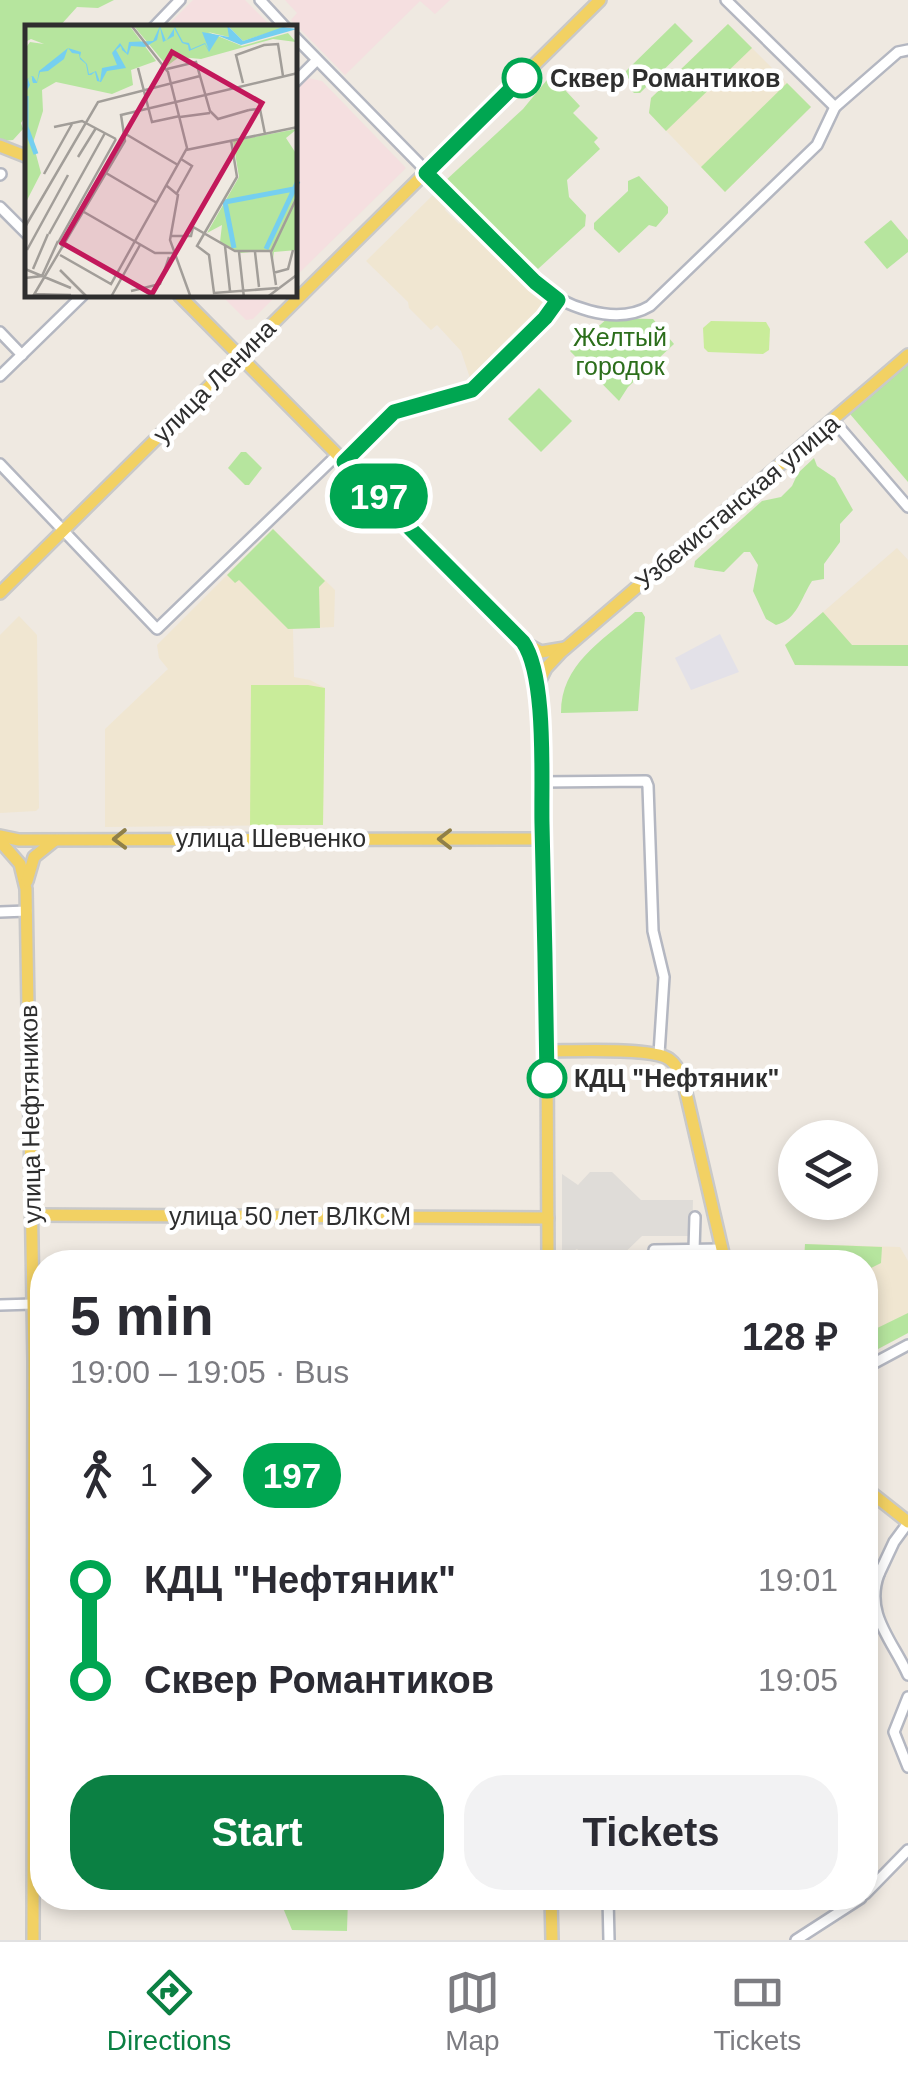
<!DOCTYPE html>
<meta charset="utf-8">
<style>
:root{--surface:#fff;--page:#f2f2f3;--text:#2b2b33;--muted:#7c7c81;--line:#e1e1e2;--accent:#0b8043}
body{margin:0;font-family:Helvetica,sans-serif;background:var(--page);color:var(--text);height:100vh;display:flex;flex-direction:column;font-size:38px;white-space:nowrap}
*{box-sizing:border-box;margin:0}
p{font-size:32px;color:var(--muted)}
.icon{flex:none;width:55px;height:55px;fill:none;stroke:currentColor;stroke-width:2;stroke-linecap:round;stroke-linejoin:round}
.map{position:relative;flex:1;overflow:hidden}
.drawer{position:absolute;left:30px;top:1250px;width:848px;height:660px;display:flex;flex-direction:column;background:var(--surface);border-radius:40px;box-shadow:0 5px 15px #0003}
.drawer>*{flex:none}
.badge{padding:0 20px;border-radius:32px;font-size:35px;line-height:65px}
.controls{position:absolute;left:778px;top:1120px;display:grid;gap:20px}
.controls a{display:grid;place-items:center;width:100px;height:100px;border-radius:50%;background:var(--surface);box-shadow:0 5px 15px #0003;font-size:50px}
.map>.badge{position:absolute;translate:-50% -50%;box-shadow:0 0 0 5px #fff}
.legs{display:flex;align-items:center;gap:15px;height:110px;padding:0 40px;font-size:32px}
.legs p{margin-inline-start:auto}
.summary{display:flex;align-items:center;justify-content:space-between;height:170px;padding:0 40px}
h1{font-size:55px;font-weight:800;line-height:75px}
.action{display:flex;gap:20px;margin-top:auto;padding:20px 40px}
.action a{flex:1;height:115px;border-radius:40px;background:var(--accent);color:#fff;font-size:40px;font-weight:800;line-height:115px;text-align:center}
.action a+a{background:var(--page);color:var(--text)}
ul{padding:0 40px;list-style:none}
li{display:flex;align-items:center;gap:35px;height:100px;font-size:38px}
li i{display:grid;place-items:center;width:15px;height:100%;margin:0 12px;background:currentColor}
li i::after{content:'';width:25px;height:25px;margin:-12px;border:8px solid;border-radius:50%;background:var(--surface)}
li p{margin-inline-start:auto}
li:first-child i{background:linear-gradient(#0000 50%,currentColor 0)}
li:last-child i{background:linear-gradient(currentColor 50%,#0000 0)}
.menu{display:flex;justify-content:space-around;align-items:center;height:140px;border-top:2px solid var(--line);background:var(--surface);font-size:28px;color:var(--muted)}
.menu a{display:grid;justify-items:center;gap:5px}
.menu .current{color:var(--accent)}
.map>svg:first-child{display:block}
</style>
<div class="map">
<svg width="908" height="1940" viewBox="0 0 908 1940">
<rect width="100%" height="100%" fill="#efe9e1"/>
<path fill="#e3e1e8" d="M720,634L739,672L691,690L675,658Z"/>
<g fill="#f0e6d1">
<path d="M728,24L811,107L725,192L649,113L651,98Z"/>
<path d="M435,193L448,205L445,210L459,224L463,221L545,300L543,309L527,325L530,328L475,381L470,378L461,351L437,325L431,330L409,308L408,302L366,261Z"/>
<path d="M273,529L335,590L334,627L293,629L294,677L310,680L325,688L323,825L105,827V729L168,669L159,658L157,645Z"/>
<path d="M897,548L908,560V666L795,665L785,645Z"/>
<path d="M19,616L37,635L39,808L36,811L0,813V635Z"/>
<path d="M805,1244L900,1247L908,1261V1333L865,1356V1262H804Z"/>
</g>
<g fill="#f5dfe0">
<path d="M193,0H245L272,27H166Z"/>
<path d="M285,0H450L435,14L420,1L345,75L291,20L297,13Z"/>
<path d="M308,78L322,81L406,168L295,277V91Z"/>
<path d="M221,295H277L253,319L246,320Z"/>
</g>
<g fill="#b6e59e">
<path d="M0,0H114L98,8L77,7L59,27L28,28L27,113L21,123L23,129L13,140L3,141L0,140Z"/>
<path d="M675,23L693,41L640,93H634L630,89L634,84L626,76V71Z"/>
<path d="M728,24L752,48L666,131L649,113L651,98Z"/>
<path d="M551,75L580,106L573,113L598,138L594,142L600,149L567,180L569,197L586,215L585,226L538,269L445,181L523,109Z"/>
<path d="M787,83L811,107L725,192L701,167Z"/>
<path d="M639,176L668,207V213L656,227L649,225L619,253L594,229V223L628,191V181Z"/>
<path d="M891,220L908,240V252L887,269L864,242Z"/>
<path d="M608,318L653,319L674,344L628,387L619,401L570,351Z"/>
<path d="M908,364V482L850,414Z"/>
<path d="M539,388L572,421L541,452L508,419Z"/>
<path d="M241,452H246L262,468L249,485H245L228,468Z"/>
<path d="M814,458L817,466L835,478L853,510L840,524V542L824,564V579L812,581C801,598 797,620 776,625L766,619L753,591L758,565L750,552H744L724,572C722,572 697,568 694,567L695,561L762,501L781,497L792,486L798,473Z"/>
<path d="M273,529L325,581L319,587L320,628L288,629L239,580L235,583L227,575Z"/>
<path d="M635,612H642L645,617L638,711L561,713C561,664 601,642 635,612Z"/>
<path d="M823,612L852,645H908V666L795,665L785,645Z"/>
<path d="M805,1244L882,1247L881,1263L865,1271V1262H804Z"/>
<path d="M908,1313V1333L865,1356V1334Z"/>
<path d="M279,1898H348L347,1931L292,1930Z"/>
</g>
<g fill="#c9ec9a">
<path d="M711,321L766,322L770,329L769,350L763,354L708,352L704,348L703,328Z"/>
<path d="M251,685H308L325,688L323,825H250Z"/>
</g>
<path fill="#dfdcd8" d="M590,1172H612L641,1200H693L692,1236H642L615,1262H590L577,1249L562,1258V1174L578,1185Z"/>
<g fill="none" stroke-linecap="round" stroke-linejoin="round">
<defs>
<g id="minor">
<path d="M260,0L286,28"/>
<path d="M726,0L835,107"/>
<path d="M153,28L180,0"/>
<path d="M295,37L535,282C562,306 615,327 650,306L817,145L835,107L898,52L908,50"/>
<path d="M295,82L317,60"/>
<path d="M0,175L1,174"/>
<path d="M0,207L28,235"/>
<path d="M0,332L22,355"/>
<path d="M0,376L83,295"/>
<path d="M833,420L908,507"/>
<path d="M344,462L394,413L472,389L545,318L558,300"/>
<path d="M0,464L157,629L337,455"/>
<path d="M541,782L646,781L648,786L653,931L664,977L659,1054"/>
<path d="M0,912L27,911"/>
<path d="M654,1250L722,1249"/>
<path d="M694,1250L695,1217"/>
<path d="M0,1305L33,1304"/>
<path d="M865,1368L908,1345"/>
<path d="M865,1574H879L894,1542L908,1523"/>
<path d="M879,1574C864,1614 893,1641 908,1675"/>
<path d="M908,1697L894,1732L908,1767"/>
<path d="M865,1894L908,1850"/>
<path d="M608,1898L609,1940"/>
<path d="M796,1940L861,1898"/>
</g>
<g id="major">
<path d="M0,146L28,157"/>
<path d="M179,295L523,642L541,652L565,648"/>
<path d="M0,593L600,0"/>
<path d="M523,642L534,666L538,696L547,1051L548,1262"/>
<path d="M538,684L546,668L561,652L908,355"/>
<path d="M0,836L19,840L542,839"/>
<path d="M0,841L20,864L26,889L34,1361L33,1940"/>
<path d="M27,881L34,857L54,841"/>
<path d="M547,1051C571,1051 653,1047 669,1059C676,1064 680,1072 683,1080L725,1262"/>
<path d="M32,1215L548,1218"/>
<path d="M865,1488L908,1522"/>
<path d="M551,1898L552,1940"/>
</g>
</defs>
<use href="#minor" stroke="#b4b7c1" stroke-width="14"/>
<use href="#major" stroke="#c9c9c9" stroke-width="16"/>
<use href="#minor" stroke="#fff" stroke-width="9"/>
<use href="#major" stroke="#f2d163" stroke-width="11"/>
</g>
<defs><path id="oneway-chevron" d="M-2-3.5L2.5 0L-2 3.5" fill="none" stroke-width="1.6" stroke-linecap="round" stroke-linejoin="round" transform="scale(2.5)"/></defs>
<g stroke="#908048">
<use href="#oneway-chevron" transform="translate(120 839) rotate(179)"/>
<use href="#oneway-chevron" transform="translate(445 839) rotate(-180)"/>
</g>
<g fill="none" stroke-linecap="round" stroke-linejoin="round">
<defs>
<path id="line-1" d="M522,78L426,173L535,282L558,300L545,318L472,390L394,412L344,462L523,642C547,677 541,780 542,824C544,909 546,993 547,1078"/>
</defs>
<use href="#line-1" stroke="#fff" stroke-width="22"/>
<use href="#line-1" stroke="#00a651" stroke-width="15"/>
</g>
<g fill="#fff" stroke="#00a651" stroke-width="5">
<circle cx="522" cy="78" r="18"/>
<circle cx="547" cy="1078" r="18"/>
</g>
<g text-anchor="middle" stroke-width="9" stroke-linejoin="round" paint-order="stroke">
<g font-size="25" font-weight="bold" fill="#2e2e2e" stroke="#fff" text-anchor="start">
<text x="550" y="87">Сквер Романтиков</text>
<text x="574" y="1087">КДЦ "Нефтяник"</text>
</g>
<g font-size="25" fill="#2c6e1b" stroke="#fff">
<text x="620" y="346">Желтый<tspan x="620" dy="29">городок</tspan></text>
</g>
<g font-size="25" fill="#2e2e2e" stroke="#fff">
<text transform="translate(214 381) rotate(-45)" y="9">улица Ленина</text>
<text transform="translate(737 502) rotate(-40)" y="9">Узбекистанская улица</text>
<text x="271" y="847">улица Шевченко</text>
<text transform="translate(30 1114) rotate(-91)" y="9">улица Нефтяников</text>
<text x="290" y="1225">улица 50 лет ВЛКСМ</text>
</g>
</g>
<g transform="translate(25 25)">
<rect width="272" height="272" fill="#efe9e1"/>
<path d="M0,0H104L131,36L106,45L108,60L87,69L31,57L17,65L18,86L8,118L16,148L0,179V24L5,17L19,19L6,14L0,17ZM108,0H268L218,16L204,2V12L183,7L217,21L263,8L271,17L248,14L176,34L154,32L142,41ZM272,104L261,113L272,130V225L249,227L248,234L247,225L216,228L195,217L197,200L182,208L214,152L208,116Z" fill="#b6e59e"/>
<path d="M202,0L218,16L258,2L272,4L216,20L194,11L184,27L180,19L164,26L163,20L157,18L149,3V11L138,17L135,2L132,15L120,22L106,21L103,30L97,25L96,21L91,25L101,43L82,46L76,57L72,56L70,47L66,50H63L61,39L55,34L54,29L47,28L43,23L39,34L23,46L15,47L12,58H8L7,55V51L3,54L5,60L0,69L2,54L8,51L12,57L14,46L43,23L56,27L55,32L62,39L64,49L71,46L75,57L77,43L92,40L87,28L95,18L102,28L104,17L128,16L135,1L141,16L150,2L158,17L164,18L166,24L180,18L184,25L177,7L204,12Z" fill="#75cff0"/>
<path fill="none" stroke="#75cff0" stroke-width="5" d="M1,71V102L11,129M209,223L200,177L269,164M241,224L273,156"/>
<path fill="none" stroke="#a29e99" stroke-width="2.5" d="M113,43L127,97L155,91M142,44L171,37L185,86L193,94L224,85M218,58L211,30L239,20L253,19L258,51M224,85L235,84L240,109M155,92L185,88M29,102L57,96L91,114M99,108L153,140M206,115L212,152L172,221L184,230L189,268L253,263M161,125L273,102M53,132L71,103M81,148L132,178M19,149L47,99M142,161L153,170L145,215L166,273M152,168L167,141L156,134M59,187L130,228H150M0,202L73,77L175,51M24,209L80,108M145,211H166L168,202L210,226H247M200,221L205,266M38,223L34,216L91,114M2,225L43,150M214,227L219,273M230,227L234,262M35,230L86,259L162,123L143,47L106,0M0,244L46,263M8,244L23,209M35,245L63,273M248,248L263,244L268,225M0,253L17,251L33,216M251,260L246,227L272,172M106,266L135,259L144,232M9,269L46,270M86,272L115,220M7,273L100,116L96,90L273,48M241,273L273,249"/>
<path fill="#c2185b" fill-opacity="0.15" stroke="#c2185b" stroke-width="5" d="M147,27L237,78L127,269L37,218Z"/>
<rect width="272" height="272" fill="none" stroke="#2e2e2e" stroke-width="5"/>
</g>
</svg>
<div class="controls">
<a><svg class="icon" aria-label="layers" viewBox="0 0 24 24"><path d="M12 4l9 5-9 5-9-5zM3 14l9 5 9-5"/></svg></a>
</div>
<b class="badge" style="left:379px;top:496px;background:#00a651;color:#fff">197</b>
<section class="drawer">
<div class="summary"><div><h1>5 min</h1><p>19:00 – 19:05 · Bus</p></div><b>128 ₽</b></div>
<div class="legs"><svg class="icon" aria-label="walk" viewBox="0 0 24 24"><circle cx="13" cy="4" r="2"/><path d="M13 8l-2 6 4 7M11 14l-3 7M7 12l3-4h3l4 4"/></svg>1<svg class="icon" aria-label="forward" viewBox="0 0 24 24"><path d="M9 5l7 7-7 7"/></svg><b class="badge" style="background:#00a651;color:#fff">197</b></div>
<ul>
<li><i style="color:#00a651"></i><b>КДЦ &quot;Нефтяник&quot;</b><p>19:01</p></li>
<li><i style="color:#00a651"></i><b>Сквер Романтиков</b><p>19:05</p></li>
</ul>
<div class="action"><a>Start</a><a>Tickets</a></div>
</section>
</div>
<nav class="menu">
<a class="current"><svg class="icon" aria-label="directions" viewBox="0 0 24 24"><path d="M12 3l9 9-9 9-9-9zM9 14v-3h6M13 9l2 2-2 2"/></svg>Directions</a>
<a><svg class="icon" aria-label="map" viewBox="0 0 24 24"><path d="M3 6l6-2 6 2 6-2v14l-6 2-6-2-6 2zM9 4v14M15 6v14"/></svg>Map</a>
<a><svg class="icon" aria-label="tickets" viewBox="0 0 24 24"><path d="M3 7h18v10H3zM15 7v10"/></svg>Tickets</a>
</nav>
